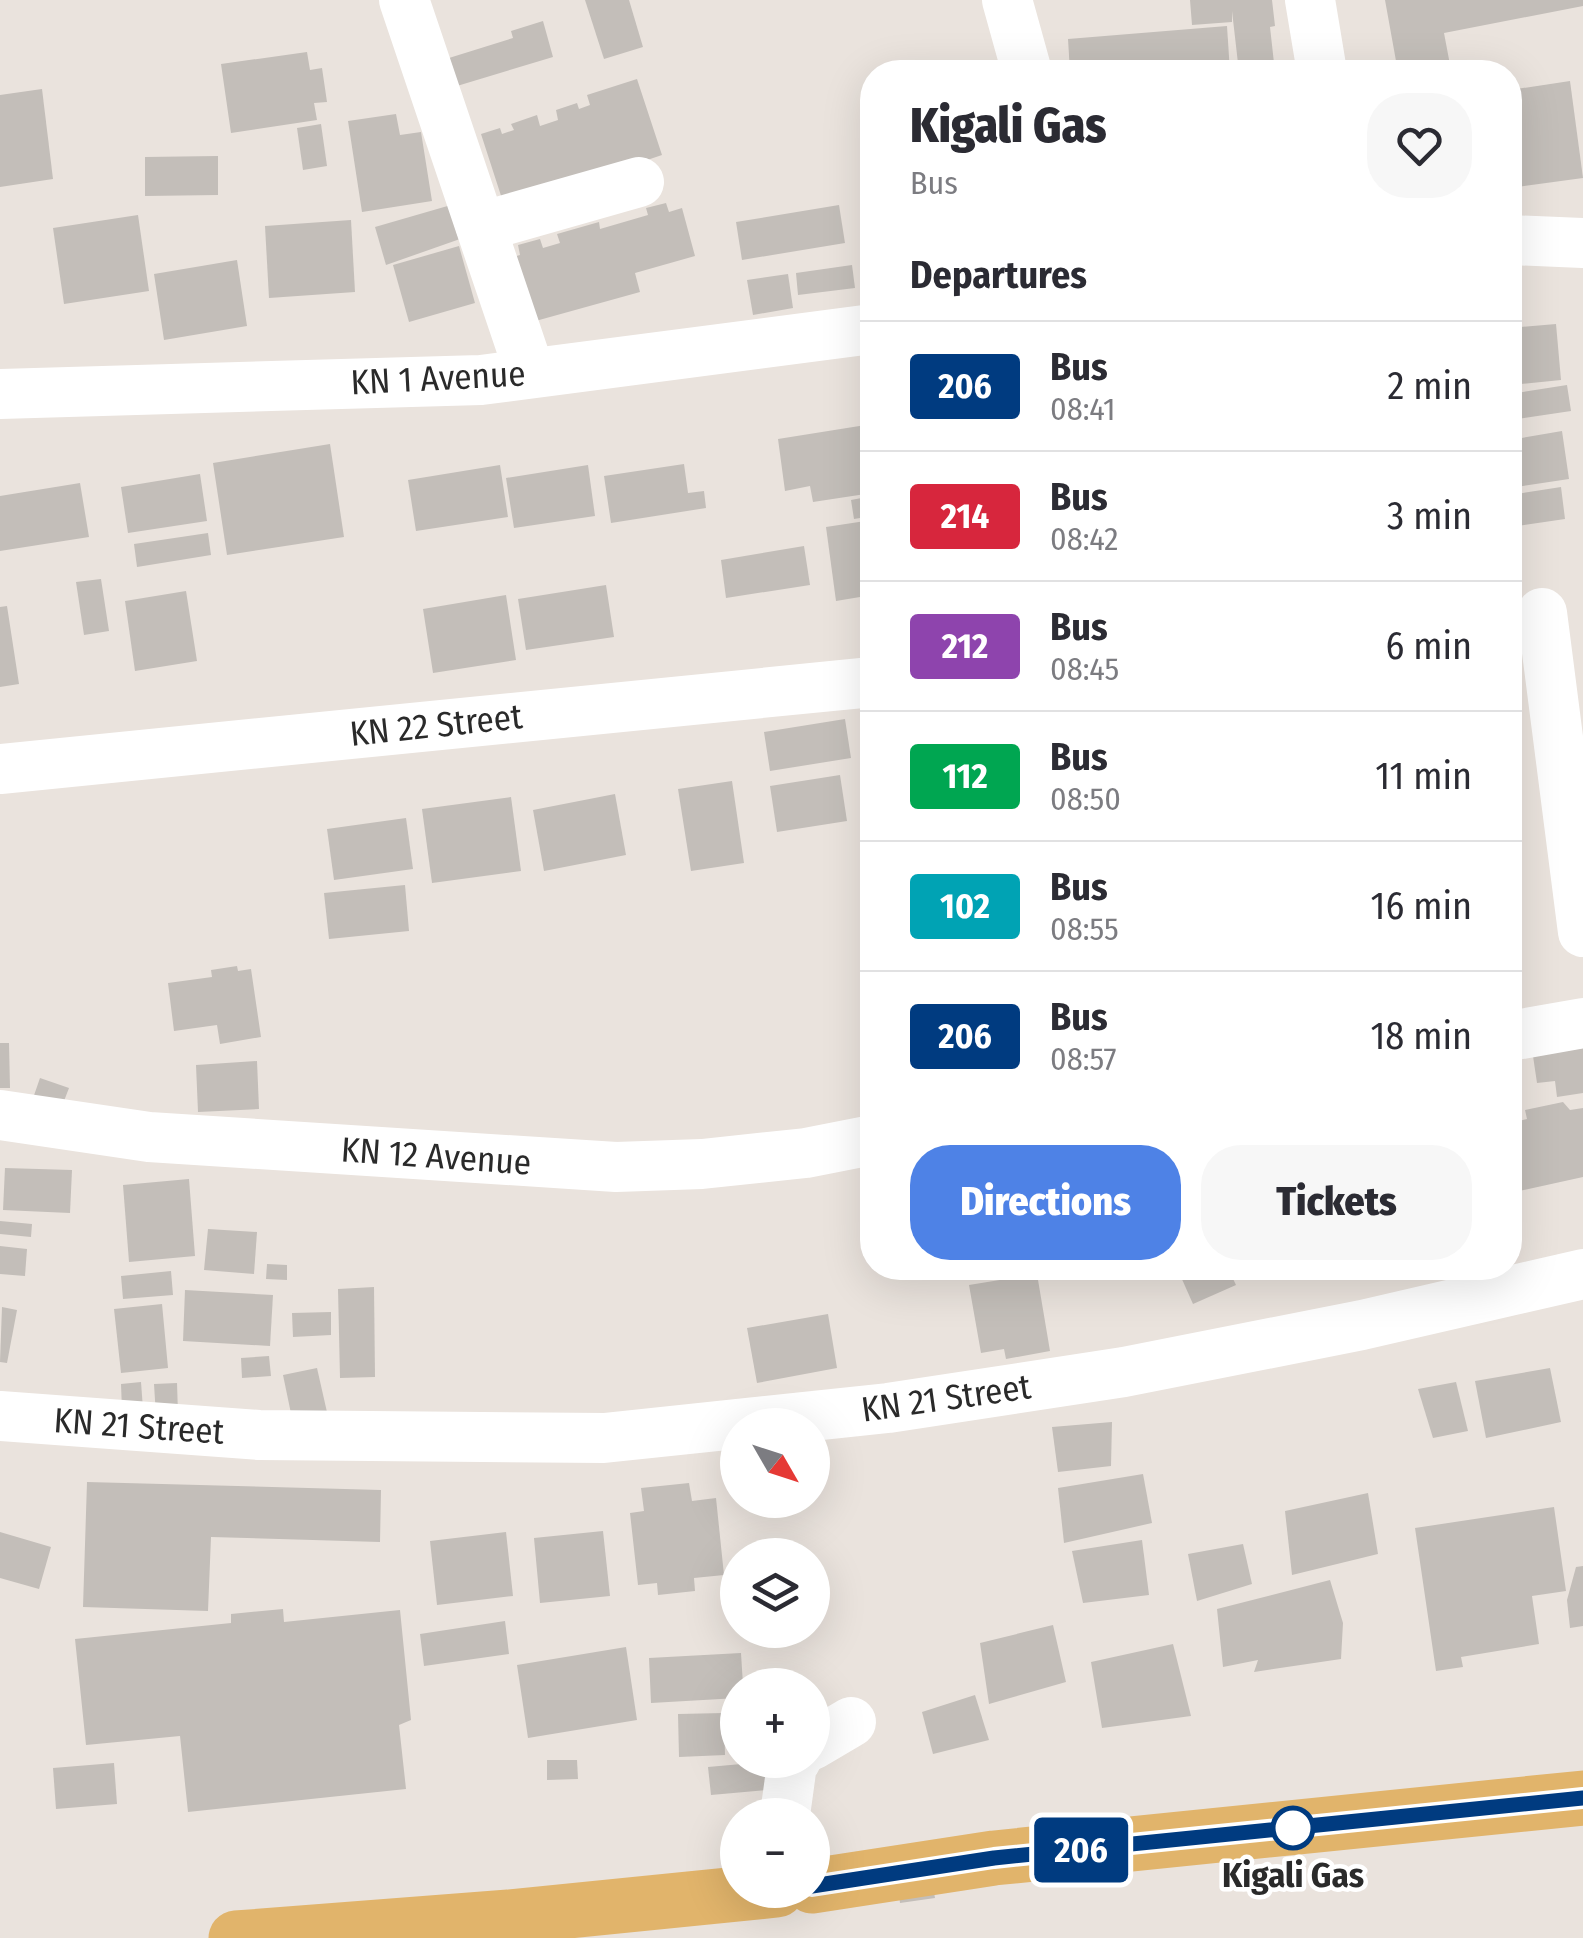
<!DOCTYPE html>
<meta charset="utf-8">
<style>
:root{--surface:#fff;--page:#f7f7f7;--text:#2b2b33;--muted:#7c7c81;--line:#e1e1e2;--accent:#4e82e6}
body{margin:0;font-family:"Fira Sans Condensed",sans-serif;background:var(--page);color:var(--text);height:100vh;display:flex;flex-direction:column;font-size:38px;white-space:nowrap}
*{box-sizing:border-box;margin:0}
p{font-size:32px;color:var(--muted)}
.icon{flex:none;width:55px;height:55px;fill:none;stroke:currentColor;stroke-width:2;stroke-linecap:round;stroke-linejoin:round}
.map{position:relative;flex:1;overflow:hidden}
.drawer{position:absolute;left:860px;top:60px;width:662px;height:1220px;display:flex;flex-direction:column;background:var(--surface);border-radius:40px;box-shadow:0 10px 40px #0002}
.drawer>*{flex:none}
.badge{padding:0 20px;border-radius:8px;font-size:35px;line-height:65px}
.needle{width:65px;rotate:129deg}
.controls{position:absolute;left:720px;top:1408px;display:grid;gap:20px}
.controls a{display:grid;place-items:center;width:110px;height:110px;border-radius:50%;background:var(--surface);box-shadow:0 10px 40px #0002;font-size:50px}
.map>.badge{position:absolute;translate:-50% -50%;box-shadow:0 0 0 5px #fff}
h2{padding:0 50px;font-size:38px;line-height:90px}
.round{display:grid;place-items:center;flex:none;width:105px;height:105px;border-radius:40px;background:var(--page)}
.headline{display:flex;align-items:center;justify-content:space-between;height:170px;padding:0 50px}
h1{font-size:48px;font-weight:800;line-height:75px}
.action{display:flex;gap:20px;margin-top:auto;padding:20px 50px}
.action a{flex:1;height:115px;border-radius:40px;background:var(--accent);color:#fff;font-size:40px;font-weight:800;line-height:115px;text-align:center}
.action a+a{background:var(--page);color:var(--text)}
ul{padding:0;list-style:none}
li{display:flex;align-items:center;gap:30px;height:130px;padding:0 50px;border-top:2px solid var(--line)}
li div{flex:1}
li b{display:block;font-size:38px}
li em{font-style:normal}
li .badge{min-width:110px;font-weight:700;text-align:center}
.map>svg:first-child{display:block}
</style>
<div class="map">
<svg width="1583" height="1938" viewBox="0 0 1583 1938">
<rect width="100%" height="100%" fill="#eae3dd"/>
<g fill="#c3beb9">
<path d="M585,0H629L643,47L604,59Z"/>
<path d="M1190,0H1272L1275,26L1270,27L1275,72H1239L1232,11V22L1192,25Z"/>
<path d="M1385,0H1583V6L1444,33L1451,70L1398,72Z"/>
<path d="M543,21L553,57L457,86L449,58L513,38L511,31Z"/>
<path d="M1227,26L1230,72H1070L1068,39Z"/>
<path d="M307,52L310,70L322,68L327,102L314,103L317,120L231,133L221,64Z"/>
<path d="M637,79L662,155L505,208L481,134L500,128L502,134L514,130L511,124L537,115L540,126L558,120L556,110L577,103L579,109L590,105L587,95Z"/>
<path d="M1570,81L1583,178L1510,188V90Z"/>
<path d="M42,89L53,179L0,187V95Z"/>
<path d="M396,114L400,135L421,132L432,201L362,212L348,121Z"/>
<path d="M321,124L327,166L303,170L297,128Z"/>
<path d="M218,156V195L145,196V157Z"/>
<path d="M666,203L669,212L682,208L695,256L635,273L640,292L532,322L506,259L520,255L518,245L540,239L543,248L560,243L557,234L599,222L600,229L648,215L646,208Z"/>
<path d="M451,205L460,239L386,265L375,227Z"/>
<path d="M839,205L845,243L742,260L736,222Z"/>
<path d="M138,215L149,291L64,304L53,228Z"/>
<path d="M351,220L355,292L269,298L265,226Z"/>
<path d="M459,246L475,303L409,322L393,265Z"/>
<path d="M237,260L247,326L164,340L154,274Z"/>
<path d="M852,265L855,288L798,295L796,273Z"/>
<path d="M788,274L793,308L753,315L747,280Z"/>
<path d="M1556,324L1561,380L1510,385V328Z"/>
<path d="M1567,385L1571,411L1510,420V394Z"/>
<path d="M872,424V493L813,502L810,486L785,491L778,439Z"/>
<path d="M1562,431L1569,479L1510,488V440Z"/>
<path d="M330,444L344,537L227,555L213,463Z"/>
<path d="M684,464L688,493L704,491L706,508L611,523L604,476Z"/>
<path d="M500,465L508,517L416,531L408,480Z"/>
<path d="M588,465L595,516L514,528L506,478Z"/>
<path d="M200,474L207,521L128,533L121,487Z"/>
<path d="M80,483L89,537L0,551V496Z"/>
<path d="M1561,487L1565,519L1510,527V495Z"/>
<path d="M872,496V516L854,519L851,500Z"/>
<path d="M872,520V595L836,601L826,527Z"/>
<path d="M208,533L211,555L137,567L134,544Z"/>
<path d="M804,546L810,585L726,598L721,560Z"/>
<path d="M101,579L109,631L84,635L76,582Z"/>
<path d="M606,585L614,637L526,650L518,599Z"/>
<path d="M186,591L197,661L135,671L125,601Z"/>
<path d="M506,595L516,660L433,673L423,609Z"/>
<path d="M7,606L19,684L0,687V607Z"/>
<path d="M845,719L851,758L770,771L764,732Z"/>
<path d="M872,741V800H870L862,743Z"/>
<path d="M840,775L847,821L777,832L770,786Z"/>
<path d="M732,781L744,863L691,871L678,789Z"/>
<path d="M615,794L626,855L544,871L533,810Z"/>
<path d="M511,797L521,871L432,883L422,809Z"/>
<path d="M406,818L413,869L334,880L327,829Z"/>
<path d="M405,885L409,931L329,939L324,893Z"/>
<path d="M237,966L238,971L251,969L261,1037L220,1044L217,1025L174,1031L168,983L212,977L211,970Z"/>
<path d="M0,1043H9L10,1088H0Z"/>
<path d="M1583,1048V1093L1557,1097L1555,1081L1537,1083L1533,1056Z"/>
<path d="M257,1061L259,1109L198,1112L196,1065Z"/>
<path d="M40,1078L69,1088L59,1114L31,1104Z"/>
<path d="M1563,1102L1570,1110L1583,1108V1177L1510,1193V1123L1527,1119L1525,1110Z"/>
<path d="M5,1168L72,1170L70,1213L3,1210Z"/>
<path d="M189,1179L195,1256L129,1262L123,1185Z"/>
<path d="M0,1221L32,1224L31,1237L0,1234Z"/>
<path d="M208,1229L257,1232L254,1274L204,1270Z"/>
<path d="M0,1246L27,1249L25,1276L0,1274Z"/>
<path d="M267,1264L287,1265V1280L266,1279Z"/>
<path d="M1177,1268H1228L1236,1285L1193,1304Z"/>
<path d="M171,1271L173,1295L123,1299L121,1276Z"/>
<path d="M1037,1274L1050,1351L1006,1359L1004,1349L981,1353L969,1285Z"/>
<path d="M374,1287L375,1377L340,1378L338,1289Z"/>
<path d="M185,1290L273,1295L270,1346L183,1341Z"/>
<path d="M162,1304L168,1368L121,1373L114,1309Z"/>
<path d="M2,1307L17,1310L7,1363L0,1362Z"/>
<path d="M331,1312V1335L293,1337L292,1313Z"/>
<path d="M828,1314L837,1368L757,1383L747,1328Z"/>
<path d="M269,1356L271,1376L242,1378L241,1358Z"/>
<path d="M317,1368L329,1421L294,1428L283,1375Z"/>
<path d="M1550,1368L1561,1422L1486,1438L1475,1381Z"/>
<path d="M141,1382L143,1409L122,1410L121,1384Z"/>
<path d="M1456,1382L1468,1431L1433,1438L1418,1389Z"/>
<path d="M177,1383L178,1415L156,1416L154,1384Z"/>
<path d="M1112,1422L1111,1466L1058,1472L1052,1427Z"/>
<path d="M1143,1474L1152,1523L1064,1543L1058,1488Z"/>
<path d="M87,1482L381,1490L380,1542L211,1537L208,1611L83,1607Z"/>
<path d="M689,1483L692,1501L716,1498L724,1575L694,1578L695,1591L658,1595L657,1583L638,1585L630,1513L644,1511L641,1488Z"/>
<path d="M1368,1493L1378,1554L1292,1575L1285,1511Z"/>
<path d="M1554,1507L1566,1591L1532,1596L1539,1644L1461,1657L1463,1667L1436,1671L1415,1528Z"/>
<path d="M603,1531L610,1596L540,1603L534,1538Z"/>
<path d="M0,1532L51,1547L39,1589L0,1578Z"/>
<path d="M506,1532L513,1596L437,1605L430,1541Z"/>
<path d="M1142,1540L1149,1595L1083,1603L1072,1551Z"/>
<path d="M1243,1544L1252,1584L1197,1601L1188,1554Z"/>
<path d="M1583,1566V1626L1570,1628L1567,1600L1576,1567Z"/>
<path d="M1330,1580L1343,1623L1341,1659L1254,1672L1258,1660L1223,1667L1217,1609Z"/>
<path d="M283,1609L284,1622L400,1610L411,1720L399,1725L406,1789L188,1812L180,1736L86,1745L75,1639L231,1623V1614Z"/>
<path d="M505,1621L509,1654L424,1666L420,1634Z"/>
<path d="M1053,1625L1066,1682L989,1704L980,1643Z"/>
<path d="M1173,1644L1191,1716L1102,1728L1091,1662Z"/>
<path d="M626,1647L637,1720L528,1738L517,1665Z"/>
<path d="M741,1653L743,1685H738V1698L651,1703L649,1658Z"/>
<path d="M975,1695L989,1740L933,1754L922,1712Z"/>
<path d="M724,1713L725,1755L679,1757L678,1714Z"/>
<path d="M547,1760H577L578,1779L547,1780Z"/>
<path d="M765,1762L767,1790L711,1795L708,1767Z"/>
<path d="M114,1763L117,1804L56,1809L53,1768Z"/>
<path d="M932,1881L935,1898L900,1903L898,1885Z"/>
</g>
<g fill="none" stroke-linecap="round" stroke-linejoin="round">
<g stroke="#fff" stroke-width="50">
<path d="M404,0L530,373"/>
<path d="M1007,0L1027,72"/>
<path d="M1310,0L1322,72"/>
<path d="M481,227L639,182"/>
<path d="M1510,240L1583,243"/>
<path d="M0,394L481,380L872,329"/>
<path d="M1542,613L1583,932"/>
<path d="M0,769L872,682"/>
<path d="M1510,1036L1583,1023"/>
<path d="M0,1115L149,1137L616,1167L702,1164L806,1153L872,1140"/>
<path d="M0,1416L259,1435L604,1438L888,1408L1124,1372L1362,1325L1583,1274"/>
<path d="M812,1745L851,1722"/>
<path d="M785,1815L792,1764L796,1760"/>
</g>
<g stroke="#e1b46b" stroke-width="55">
<path d="M812,1886L994,1858L1583,1798"/>
<path d="M236,1938L509,1917L777,1890"/>
</g>
</g>
<g fill="none" stroke-linecap="round" stroke-linejoin="round">
<defs>
<path id="line" d="M812,1886L994,1858L1583,1798"/>
</defs>
<use href="#line" stroke="#fff" stroke-width="22"/>
<use href="#line" stroke="#003b80" stroke-width="15"/>
</g>
<circle fill="#fff" stroke="#003b80" stroke-width="5" cx="1293" cy="1828" r="20"/>
<g text-anchor="middle" stroke-width="9" stroke-linejoin="round" paint-order="stroke">
<g font-size="35" fill="#2a2a2a" stroke="#fff">
<text transform="translate(438 378) rotate(-3)" y="12">KN 1 Avenue</text>
<text transform="translate(436 725) rotate(-6)" y="12">KN 22 Street</text>
<text transform="translate(436 1156) rotate(4)" y="12">KN 12 Avenue</text>
<text transform="translate(946 1398) rotate(-8)" y="12">KN 21 Street</text>
<text transform="translate(139 1426) rotate(4)" y="12">KN 21 Street</text>
</g>
<g font-size="35" font-weight="bold" fill="#2a2a2a" stroke="#fff">
<text x="1293" y="1887">Kigali Gas</text>
</g>
</g>
</svg>
<div class="controls">
<a><svg class="needle" viewBox="-14 -14 28 28"><path d="M0-13l5 13h-10z" fill="#e53935"/><path d="M0 13l5-13h-10z" fill="#7c7c81"/></svg></a>
<a><svg class="icon" aria-label="layers" viewBox="0 0 24 24"><path d="M12 4l9 5-9 5-9-5zM3 14l9 5 9-5"/></svg></a>
<a>+</a>
<a>−</a>
</div>
<b class="badge" style="left:1081px;top:1850px;background:#003b80;color:#fff">206</b>
<section class="drawer">
<div class="headline"><div><h1>Kigali Gas</h1><p>Bus</p></div><a class="round"><svg class="icon" aria-label="heart" viewBox="0 0 24 24"><path d="M12 20l-8-8c-3-5 5-10 8-4 3-6 11-1 8 4z"/></svg></a></div>
<h2>Departures</h2>
<ul>
<li><span class="badge" style="background:#003b80;color:#fff">206</span><div><b>Bus</b><p>08:41</p></div><em>2 min</em></li>
<li><span class="badge" style="background:#d7263d;color:#fff">214</span><div><b>Bus</b><p>08:42</p></div><em>3 min</em></li>
<li><span class="badge" style="background:#8e44ad;color:#fff">212</span><div><b>Bus</b><p>08:45</p></div><em>6 min</em></li>
<li><span class="badge" style="background:#00a651;color:#fff">112</span><div><b>Bus</b><p>08:50</p></div><em>11 min</em></li>
<li><span class="badge" style="background:#00a3b4;color:#fff">102</span><div><b>Bus</b><p>08:55</p></div><em>16 min</em></li>
<li><span class="badge" style="background:#003b80;color:#fff">206</span><div><b>Bus</b><p>08:57</p></div><em>18 min</em></li>
</ul>
<div class="action"><a>Directions</a><a>Tickets</a></div>
</section>
</div>
